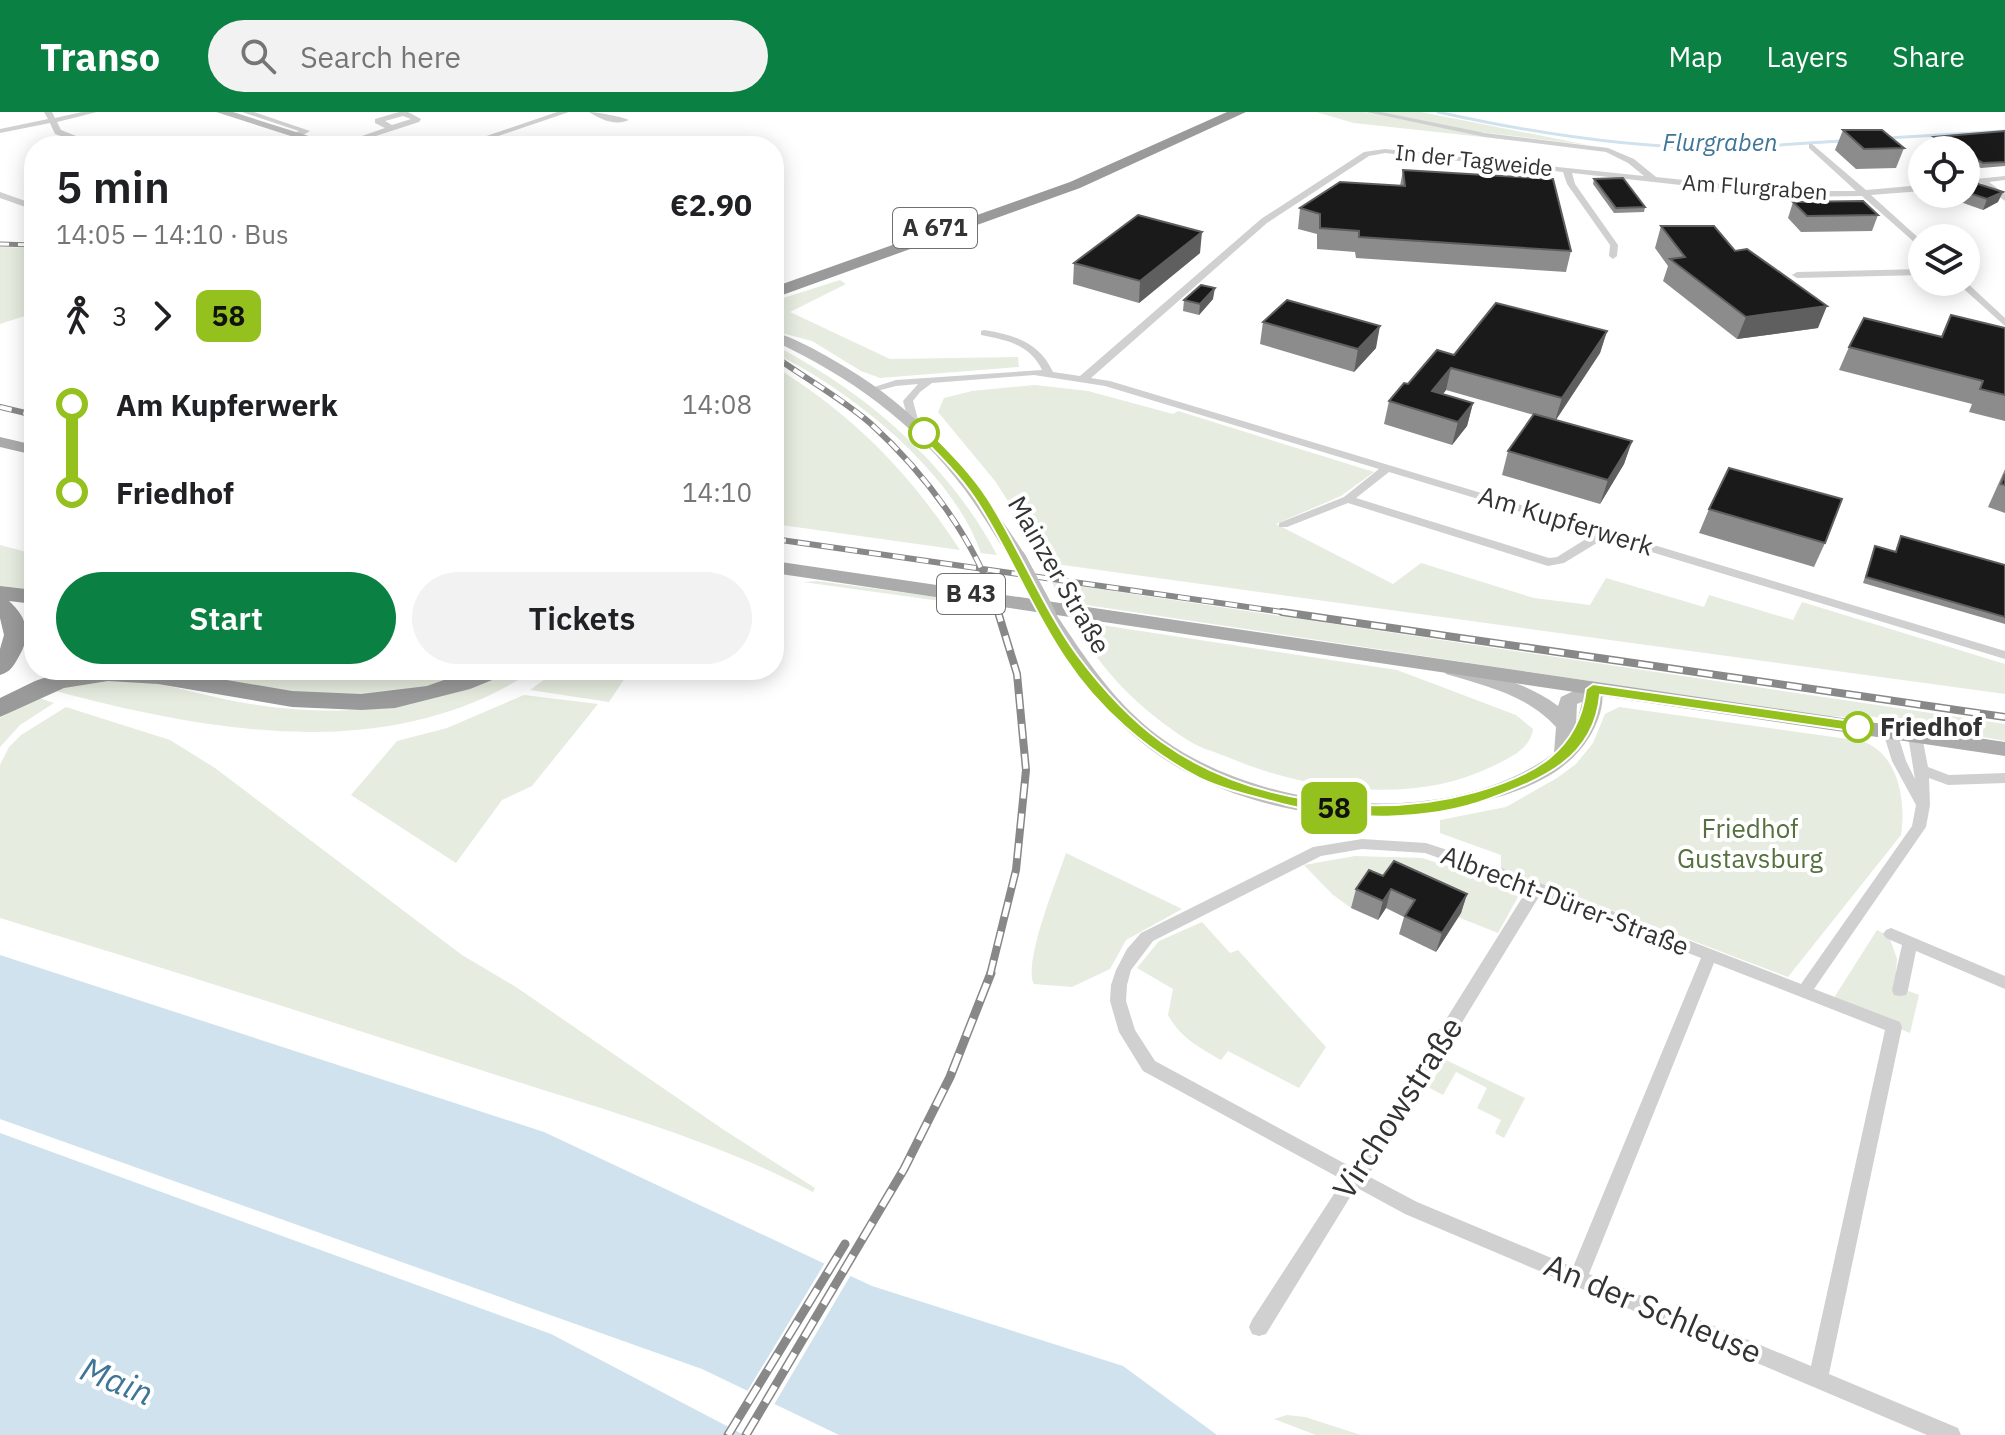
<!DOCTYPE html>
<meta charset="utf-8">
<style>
:root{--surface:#fff;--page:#f2f2f2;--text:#202124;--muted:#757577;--accent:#0b8043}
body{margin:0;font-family:"IBM Plex Sans",sans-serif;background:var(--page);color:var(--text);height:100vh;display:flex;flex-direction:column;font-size:30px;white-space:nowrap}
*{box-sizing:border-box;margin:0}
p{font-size:26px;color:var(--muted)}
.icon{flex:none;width:44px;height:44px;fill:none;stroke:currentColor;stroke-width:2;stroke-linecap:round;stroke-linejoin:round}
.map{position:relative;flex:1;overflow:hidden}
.panel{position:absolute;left:24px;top:24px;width:760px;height:544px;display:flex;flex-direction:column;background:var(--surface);border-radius:32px;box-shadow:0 4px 20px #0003}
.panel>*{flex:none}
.badge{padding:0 16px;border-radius:12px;font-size:28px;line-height:52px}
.fabs{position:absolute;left:1908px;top:24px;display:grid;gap:16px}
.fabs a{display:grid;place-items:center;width:72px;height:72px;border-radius:50%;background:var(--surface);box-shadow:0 4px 20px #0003;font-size:40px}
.map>.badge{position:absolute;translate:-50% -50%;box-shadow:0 0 0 4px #fff}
.legs{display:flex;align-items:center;gap:12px;height:88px;padding:0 32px;font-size:26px}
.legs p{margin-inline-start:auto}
.overview{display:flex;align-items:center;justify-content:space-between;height:136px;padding:0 32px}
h1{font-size:44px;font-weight:600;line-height:60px}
.cta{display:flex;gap:16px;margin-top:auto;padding:16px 32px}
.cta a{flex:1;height:92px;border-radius:48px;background:var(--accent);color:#fff;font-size:32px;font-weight:600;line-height:92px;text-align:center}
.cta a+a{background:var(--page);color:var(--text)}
ul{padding:0 32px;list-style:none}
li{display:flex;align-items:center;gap:28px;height:88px;font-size:30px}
li i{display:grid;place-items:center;width:12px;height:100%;margin:0 10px;background:currentColor}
li i::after{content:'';width:20px;height:20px;margin:-10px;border:6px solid;border-radius:50%;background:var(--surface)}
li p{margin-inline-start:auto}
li:first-child i{background:linear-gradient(#0000 50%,currentColor 0)}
li:last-child i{background:linear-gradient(currentColor 50%,#0000 0)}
header{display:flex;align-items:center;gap:48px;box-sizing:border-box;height:112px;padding:0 40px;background:var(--accent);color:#fff}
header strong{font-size:38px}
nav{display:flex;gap:44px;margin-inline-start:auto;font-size:28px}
.search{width:560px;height:72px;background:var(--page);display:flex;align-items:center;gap:20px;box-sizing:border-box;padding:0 28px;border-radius:44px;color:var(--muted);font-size:30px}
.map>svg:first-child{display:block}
</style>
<header>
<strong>Transo</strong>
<div class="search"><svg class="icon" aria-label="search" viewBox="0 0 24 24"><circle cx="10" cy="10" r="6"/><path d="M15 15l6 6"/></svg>Search here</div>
<nav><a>Map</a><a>Layers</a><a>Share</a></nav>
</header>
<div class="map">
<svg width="2005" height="1323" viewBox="0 0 2005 1323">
<rect width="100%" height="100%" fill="#fff"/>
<g fill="#e6ecdf">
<path d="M1316,0H1364L1496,26L1602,38L1354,11Z"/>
<path d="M1377,0H1421L1588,33L1472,19Z"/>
<path d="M0,135L34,136V201L0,212Z"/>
<path d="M840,168L846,172L790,200L890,247L1018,245L1019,255L880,266L861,259L812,229L774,219V189Z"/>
<path d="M774,233C866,280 948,351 997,443L981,441C952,358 850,278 774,241Z"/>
<path d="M774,254C854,304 908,359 960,438L774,412Z"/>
<path d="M1035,273L1088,279L1173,302L1178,299L1374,360L1341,384L1276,412L1393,472L1421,451L1534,486L1590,493L1606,466L1704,495L1709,483L1793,508L1802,490L2005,552V582L1048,451L995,369L938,300L944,286L972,279Z"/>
<path d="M0,433L34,442V481L0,474Z"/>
<path d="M817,469L975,490L955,491L803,470Z"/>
<path d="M1052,470L2005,612V629L1853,601L1849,605L1821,604L1060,489Z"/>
<path d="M1075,509L1397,558L1516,603L1533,617C1530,638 1509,646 1491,655C1411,694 1304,678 1225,644C1212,639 1197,635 1186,627C1141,598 1098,557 1075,509Z"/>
<path d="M173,558H478C463,564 447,573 432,576C360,591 243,582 173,558Z"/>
<path d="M508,558H534C390,654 208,620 52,578C69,574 89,565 106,566C151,566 195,582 239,590C334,607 420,600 508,558Z"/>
<path d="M557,558H630L609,590L530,578Z"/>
<path d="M524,583L598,592L532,674L502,688L456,751L351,683L397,629L447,616Z"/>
<path d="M36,585L54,591L20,613L0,635V606Z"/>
<path d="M66,595L170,628L215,656L462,843L516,875L724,1018L815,1076L813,1080C712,1027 598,996 490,961C327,908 164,856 0,806V653L9,635L21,623Z"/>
<path d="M1619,595L1862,629C1899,642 1906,689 1901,723L1788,865L1501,756V743L1440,721V708L1506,695L1557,666L1576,652L1593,631L1605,602Z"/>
<path d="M1066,741L1182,797L1126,828L1110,857L1072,875L1034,872C1023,850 1057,768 1066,741Z"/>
<path d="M1355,744L1422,746L1464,759L1519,783L1498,821L1458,805L1460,800L1389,768L1351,796L1332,782L1304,753Z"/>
<path d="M1202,810L1230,841L1238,838L1326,935L1299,976L1228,939L1221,948C1198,935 1181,926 1168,903L1173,877L1137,856L1159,829Z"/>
<path d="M1877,818L1889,824L1897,847L1895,874L1919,883L1910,921L1832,889Z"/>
<path d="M1446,948L1525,986L1504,1026L1495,1021L1501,1008L1477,996L1487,976L1456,960L1443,983L1428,975Z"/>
<path d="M1287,1303L1305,1305L1361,1323H1316L1274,1307Z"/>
</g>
<g fill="#cfe2ee">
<path d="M0,843L544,1020L872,1174L1123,1254L1217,1323H839L702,1257L0,1007Z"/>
<path d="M0,1021L551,1222L744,1323H0Z"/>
</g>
<path fill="#fff" d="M826,1149L852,1161L772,1296L745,1283Z"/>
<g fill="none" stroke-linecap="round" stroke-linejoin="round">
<g stroke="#cfe2ee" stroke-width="3">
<path d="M1438,0C1528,20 1620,35 1713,36C1756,36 1799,31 1842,29"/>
<path d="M1888,26L2005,19"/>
</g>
<g fill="#d0d0d0" fill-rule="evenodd">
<path d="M44,0H52L55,6L82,0H97L57,10L61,18L101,34H90L55,22L50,11L0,21V17L48,7Z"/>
<path d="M242,0H254L310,19L300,25H294V21L299,19Z"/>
<path d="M399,0H408L421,7L419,10L345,34H333L385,16L375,11V7ZM403,4L411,7L392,13L385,9Z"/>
<path d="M557,0H569L469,34H457Z"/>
<path d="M589,0C597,0 623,5 629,8C616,14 601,8 589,0Z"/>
<path d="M1366,0H1381L1485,21L1608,36L1634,47L1656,65L1788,79H1856L1809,36V32H1812L1866,78L1922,73V79L1871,83L1922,129V137L1862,84L1788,85L1572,61L1575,72L1618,133L1617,144L1613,147L1609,144L1610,133L1567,72L1563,60L1385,41L1369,44L1267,111L1091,266L1110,269L2005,539V547L1605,426L1564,451L1548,454L1348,391L1287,415H1279V411L1344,385L1379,357L1105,274L1034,263L932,271L920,280L913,289L919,311L914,314L909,311L903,289L918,272L896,274L873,280L868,277L896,268L1042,258C1030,232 1006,228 981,223V219L984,218C1014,223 1039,230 1053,260L1080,264L1261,107L1364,40L1385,37L1644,64L1628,51L1606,40L1485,25ZM1389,360L1594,422L1557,445L1549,446L1356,386Z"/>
<path d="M2005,64V68L1989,70L2005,82V89L1981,71L1966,72V68Z"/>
<path d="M0,80L34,92V98L0,86Z"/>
<path d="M1922,157V163L1797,166L1792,163L1797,160Z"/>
<path d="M1956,170H1966L2005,206V214Z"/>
<path d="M1890,615L1897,620L1906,649L1915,667L1908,624L1915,619L1922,624L1928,655L1949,663L2005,661V671L1948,673L1929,666L1930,693L1926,715L1814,877L1900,910L1902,915L1829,1262L1958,1316L1961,1323H1927L1405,1102L1359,1077L1352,1082L1266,1222L1259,1224L1252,1222L1249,1215L1252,1208L1343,1068L1143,959L1119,920L1110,889L1111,873L1116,858L1127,837L1141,821L1313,735L1362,727L1426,731L1499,755L1801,872L1912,714L1916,693L1892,649L1883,620ZM1362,737L1425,741L1527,778L1353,1056L1155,949L1135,918L1126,889L1127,873L1131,858L1153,829L1321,744ZM1540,783L1701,846L1573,1155L1417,1090L1368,1064ZM1714,851L1885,918L1811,1254L1589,1162Z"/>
<path d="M1891,816L2005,864V877L1916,839L1908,878L1906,883L1900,884L1894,883L1892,878L1902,833L1886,826L1883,822L1886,818Z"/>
</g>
<g fill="#bdbdbd" fill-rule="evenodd">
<path d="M216,0H233L340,34H322Z"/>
<path d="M774,220C795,226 816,238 835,249C919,296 976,366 1027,446L1024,450H1012C996,426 982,401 965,378C915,311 849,264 774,229Z"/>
<path d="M1048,497L1054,499C1086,547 1116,594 1164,628C1266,700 1450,719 1554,641L1556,615C1527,583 1486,574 1446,562L1444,558L1446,554L1453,552C1489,562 1528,571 1558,594L1561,585L1586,573H1600C1607,588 1598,611 1590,624C1569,659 1532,675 1495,686C1397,716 1291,711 1198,666C1126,632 1078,570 1039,503ZM1582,590L1576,614L1577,592Z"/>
</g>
<g fill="#ababab" fill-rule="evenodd">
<path d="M0,325L34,333V343L0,335Z"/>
<path d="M774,449L2005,630V644L774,461Z"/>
</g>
<g fill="#9a9a9a" fill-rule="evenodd">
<path d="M1227,0H1246L1080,76L774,186V175L1070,70Z"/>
<path d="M0,474L34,478V492L9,489C28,506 32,524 18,546C13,555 10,560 0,563V537L4,523L0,506Z"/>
<path d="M67,558H168L292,579L361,582L427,574L472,558H505L502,564L470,577L395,596L361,598L292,595L158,572L108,569L64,576L0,605V586L35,569Z"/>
</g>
<defs>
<path id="rail-far3" d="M0,132L34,133"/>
<g id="rail-far2">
<path d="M774,244C805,266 841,286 870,311C926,362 977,430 999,502"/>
<path d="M0,295L34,303"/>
<path d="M774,427L1296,502"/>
</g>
<g id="rail-far1">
<path d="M1282,500L2005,605"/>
<path d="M990,863L1016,758L1026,658L1017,562L998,500"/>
</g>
<g id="rail">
<path d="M728,1323L845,1132"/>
<path d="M746,1323L904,1057L950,965L991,861"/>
</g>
</defs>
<use href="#rail-far3" stroke="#888" stroke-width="5"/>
<use href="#rail-far2" stroke="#888" stroke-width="6"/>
<use href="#rail-far1" stroke="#888" stroke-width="8"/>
<use href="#rail" stroke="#888" stroke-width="9"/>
<use href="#rail-far3" stroke="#fff" stroke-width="3" stroke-dasharray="9" stroke-linecap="butt"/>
<use href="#rail-far2" stroke="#fff" stroke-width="4" stroke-dasharray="12" stroke-linecap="butt"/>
<use href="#rail-far1" stroke="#fff" stroke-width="5" stroke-dasharray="15" stroke-linecap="butt"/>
<use href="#rail" stroke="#fff" stroke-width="6" stroke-dasharray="19" stroke-linecap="butt"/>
<path stroke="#bdbdbd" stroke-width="16" d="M1018,446L1048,502"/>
</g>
<g fill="#8c8c8c">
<path d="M1843,18L1904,36L1896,56L1856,57L1835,38Z"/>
<path d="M2005,19V54L1981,56L1966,48V38H1947L1932,30L1934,25Z"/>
<path d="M1403,58L1571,139L1566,160L1356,146L1355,140L1317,137V122L1298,117L1300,96L1400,74Z"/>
<path d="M1594,67L1645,95L1644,100L1614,101L1593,72Z"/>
<path d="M1966,72L1998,90L1983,98L1952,87L1955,82H1966Z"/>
<path d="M1793,90L1878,103L1872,119L1801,120L1788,106Z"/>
<path d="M1661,114L1735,139L1818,216L1737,227L1663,169L1668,154L1655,136Z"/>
<path d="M1200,141L1139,191L1073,172L1074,151Z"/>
<path d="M1213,187L1199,203L1183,199L1184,188Z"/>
<path d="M1951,203L2005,216V309L1969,300L1972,292L1839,258L1849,235L1941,225Z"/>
<path d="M1263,210L1376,236L1354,260L1260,232Z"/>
<path d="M1607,219L1600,241L1556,308L1632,329L1624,352L1600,392L1502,363L1508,339L1534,303L1446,278L1443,282L1473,291L1467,314L1452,333L1384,312L1389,289L1408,272L1454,243Z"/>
<path d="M2005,357V401L1988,395Z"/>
<path d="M1709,397L1825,431L1814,455L1699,421Z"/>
<path d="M1901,424L2005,453V512L1863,471L1875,434L1895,440Z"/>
<path d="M1383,764L1467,782L1461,801L1436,840L1399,822L1404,805L1386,796L1378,808L1351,796L1356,777Z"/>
</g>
<g fill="#5f5f5f">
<path d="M2003,80L1998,90L1983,98L1987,87Z"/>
<path d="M1202,120L1200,141L1139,191L1140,169Z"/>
<path d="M1215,176L1213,187L1199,203L1200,192Z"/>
<path d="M1827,194L1818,216L1737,227L1746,205Z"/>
<path d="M1380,214L1376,236L1354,260L1358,237Z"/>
<path d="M1607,219L1600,241L1555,309L1562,286Z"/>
<path d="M1451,256L1446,278L1427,302L1432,279Z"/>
<path d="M1473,291L1467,314L1452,333L1458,310Z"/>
<path d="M1632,329L1624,352L1600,392L1608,368Z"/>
<path d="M1391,777L1386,796L1378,808L1383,789Z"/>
<path d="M1467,782L1461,801L1436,840L1442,821Z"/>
</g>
<g fill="#1a1a1a" stroke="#5f5f5f" stroke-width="2">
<path d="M1843,18H1882L1904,36L1864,37Z"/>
<path d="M2005,19V50L1983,51L1966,42V38H1958L1934,25Z"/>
<path d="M322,30L337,34H312Z"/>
<path d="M1403,58L1553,67L1571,139L1359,125V119L1320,116V102L1300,96L1340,70L1405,74Z"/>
<path d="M1623,66L1645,95L1616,96L1594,67Z"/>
<path d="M1972,70L2003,80L1987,87L1966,80V72Z"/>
<path d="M1863,89L1878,103L1807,104L1793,90Z"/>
<path d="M1138,103L1202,120L1140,169L1074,151Z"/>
<path d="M1661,114H1714L1735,139L1747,137L1827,194L1746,205L1670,147L1685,145Z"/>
<path d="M1201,173L1215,176L1200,192L1184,188Z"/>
<path d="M1287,188L1380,214L1358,237L1263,210Z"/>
<path d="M1496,191L1607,219L1562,286L1451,256L1432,279L1473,291L1458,310L1389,289L1404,271L1408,272L1437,238L1454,243Z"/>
<path d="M1951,203L2005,216V283L1980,277L1983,269L1849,235L1864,206L1942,225Z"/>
<path d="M1534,302L1632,329L1608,368L1508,339Z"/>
<path d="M1729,356L1842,387L1825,431L1709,397Z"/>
<path d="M2005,362V373L2001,372Z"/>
<path d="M1901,424L2005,453V505L1866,465L1875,434L1896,440Z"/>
<path d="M1394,749L1467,782L1442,821L1405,804L1415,788L1391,777L1383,789L1356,777L1369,758L1383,764Z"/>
</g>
<path fill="#94c11e" stroke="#fff" stroke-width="2" d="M920,319H929C950,340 971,361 988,387C1020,437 1043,496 1078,544C1102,576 1130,607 1162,630C1247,691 1376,708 1475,680C1532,664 1579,640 1586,577L1593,572L1858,610L1866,615L1858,620L1600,583C1594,647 1542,667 1489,687C1427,710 1348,709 1286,693C1257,685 1226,679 1199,666C1146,638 1098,596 1065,546C1031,496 1009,438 976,388C960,364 940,344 920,324Z"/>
<g fill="#fff" stroke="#94c11e" stroke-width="4">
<circle cx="924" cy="321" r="14"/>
<circle cx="1858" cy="615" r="14"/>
</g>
<g text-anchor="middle" stroke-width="8" stroke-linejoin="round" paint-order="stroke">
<g font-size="22" fill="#333" stroke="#fff">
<text transform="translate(1474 48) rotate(6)" y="8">In der Tagweide</text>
<text transform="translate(1755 75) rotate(4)" y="8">Am Flurgraben</text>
</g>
<g font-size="24" font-style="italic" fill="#3f7597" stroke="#fff">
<text x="1720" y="39">Flurgraben</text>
</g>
<g fill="#fff" stroke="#707070" stroke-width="2">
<rect x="893" y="96" width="84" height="40" rx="6"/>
<rect x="937" y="462" width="68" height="40" rx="6"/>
</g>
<g font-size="24" font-weight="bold" fill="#333">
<text x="935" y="124">A 671</text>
<text x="971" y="490">B 43</text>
</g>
<g font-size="26" fill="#333" stroke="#fff">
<text transform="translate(1566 409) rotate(17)" y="9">Am Kupferwerk</text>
<text transform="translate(1059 463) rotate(60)" y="9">Mainzer Straße</text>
<text transform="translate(1565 789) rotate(21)" y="9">Albrecht-Dürer-Straße</text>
</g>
<g font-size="26" font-weight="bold" fill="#333" stroke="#fff" text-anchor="start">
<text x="1880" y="624">Friedhof</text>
</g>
<g font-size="26" fill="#56703f" stroke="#fff">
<text x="1750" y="726">Friedhof<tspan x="1750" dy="30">Gustavsburg</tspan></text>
</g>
<g font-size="32" fill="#333" stroke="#fff">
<text transform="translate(1398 996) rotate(-57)" y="11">Virchowstraße</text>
<text transform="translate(1653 1197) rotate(23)" y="11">An der Schleuse</text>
</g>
<g font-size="34" font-style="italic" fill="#3f7597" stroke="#fff">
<text transform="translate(117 1269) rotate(22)" y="12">Main</text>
</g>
</g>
</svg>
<div class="fabs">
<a><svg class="icon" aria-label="locate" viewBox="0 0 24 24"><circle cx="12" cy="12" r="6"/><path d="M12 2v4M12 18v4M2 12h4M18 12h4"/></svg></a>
<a><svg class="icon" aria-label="layers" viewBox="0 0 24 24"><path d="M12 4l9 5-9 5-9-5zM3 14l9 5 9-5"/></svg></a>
</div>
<b class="badge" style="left:1334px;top:696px;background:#94c11e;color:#111">58</b>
<section class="panel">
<div class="overview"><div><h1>5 min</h1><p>14:05 – 14:10 · Bus</p></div><b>€2.90</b></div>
<div class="legs"><svg class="icon" aria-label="walk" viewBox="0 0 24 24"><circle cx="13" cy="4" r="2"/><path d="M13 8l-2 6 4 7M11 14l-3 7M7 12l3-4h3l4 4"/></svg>3<svg class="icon" aria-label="forward" viewBox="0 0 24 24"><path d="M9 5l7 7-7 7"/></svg><b class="badge" style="background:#94c11e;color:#111">58</b></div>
<ul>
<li><i style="color:#94c11e"></i><b>Am Kupferwerk</b><p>14:08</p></li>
<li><i style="color:#94c11e"></i><b>Friedhof</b><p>14:10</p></li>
</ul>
<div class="cta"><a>Start</a><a>Tickets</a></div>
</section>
</div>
